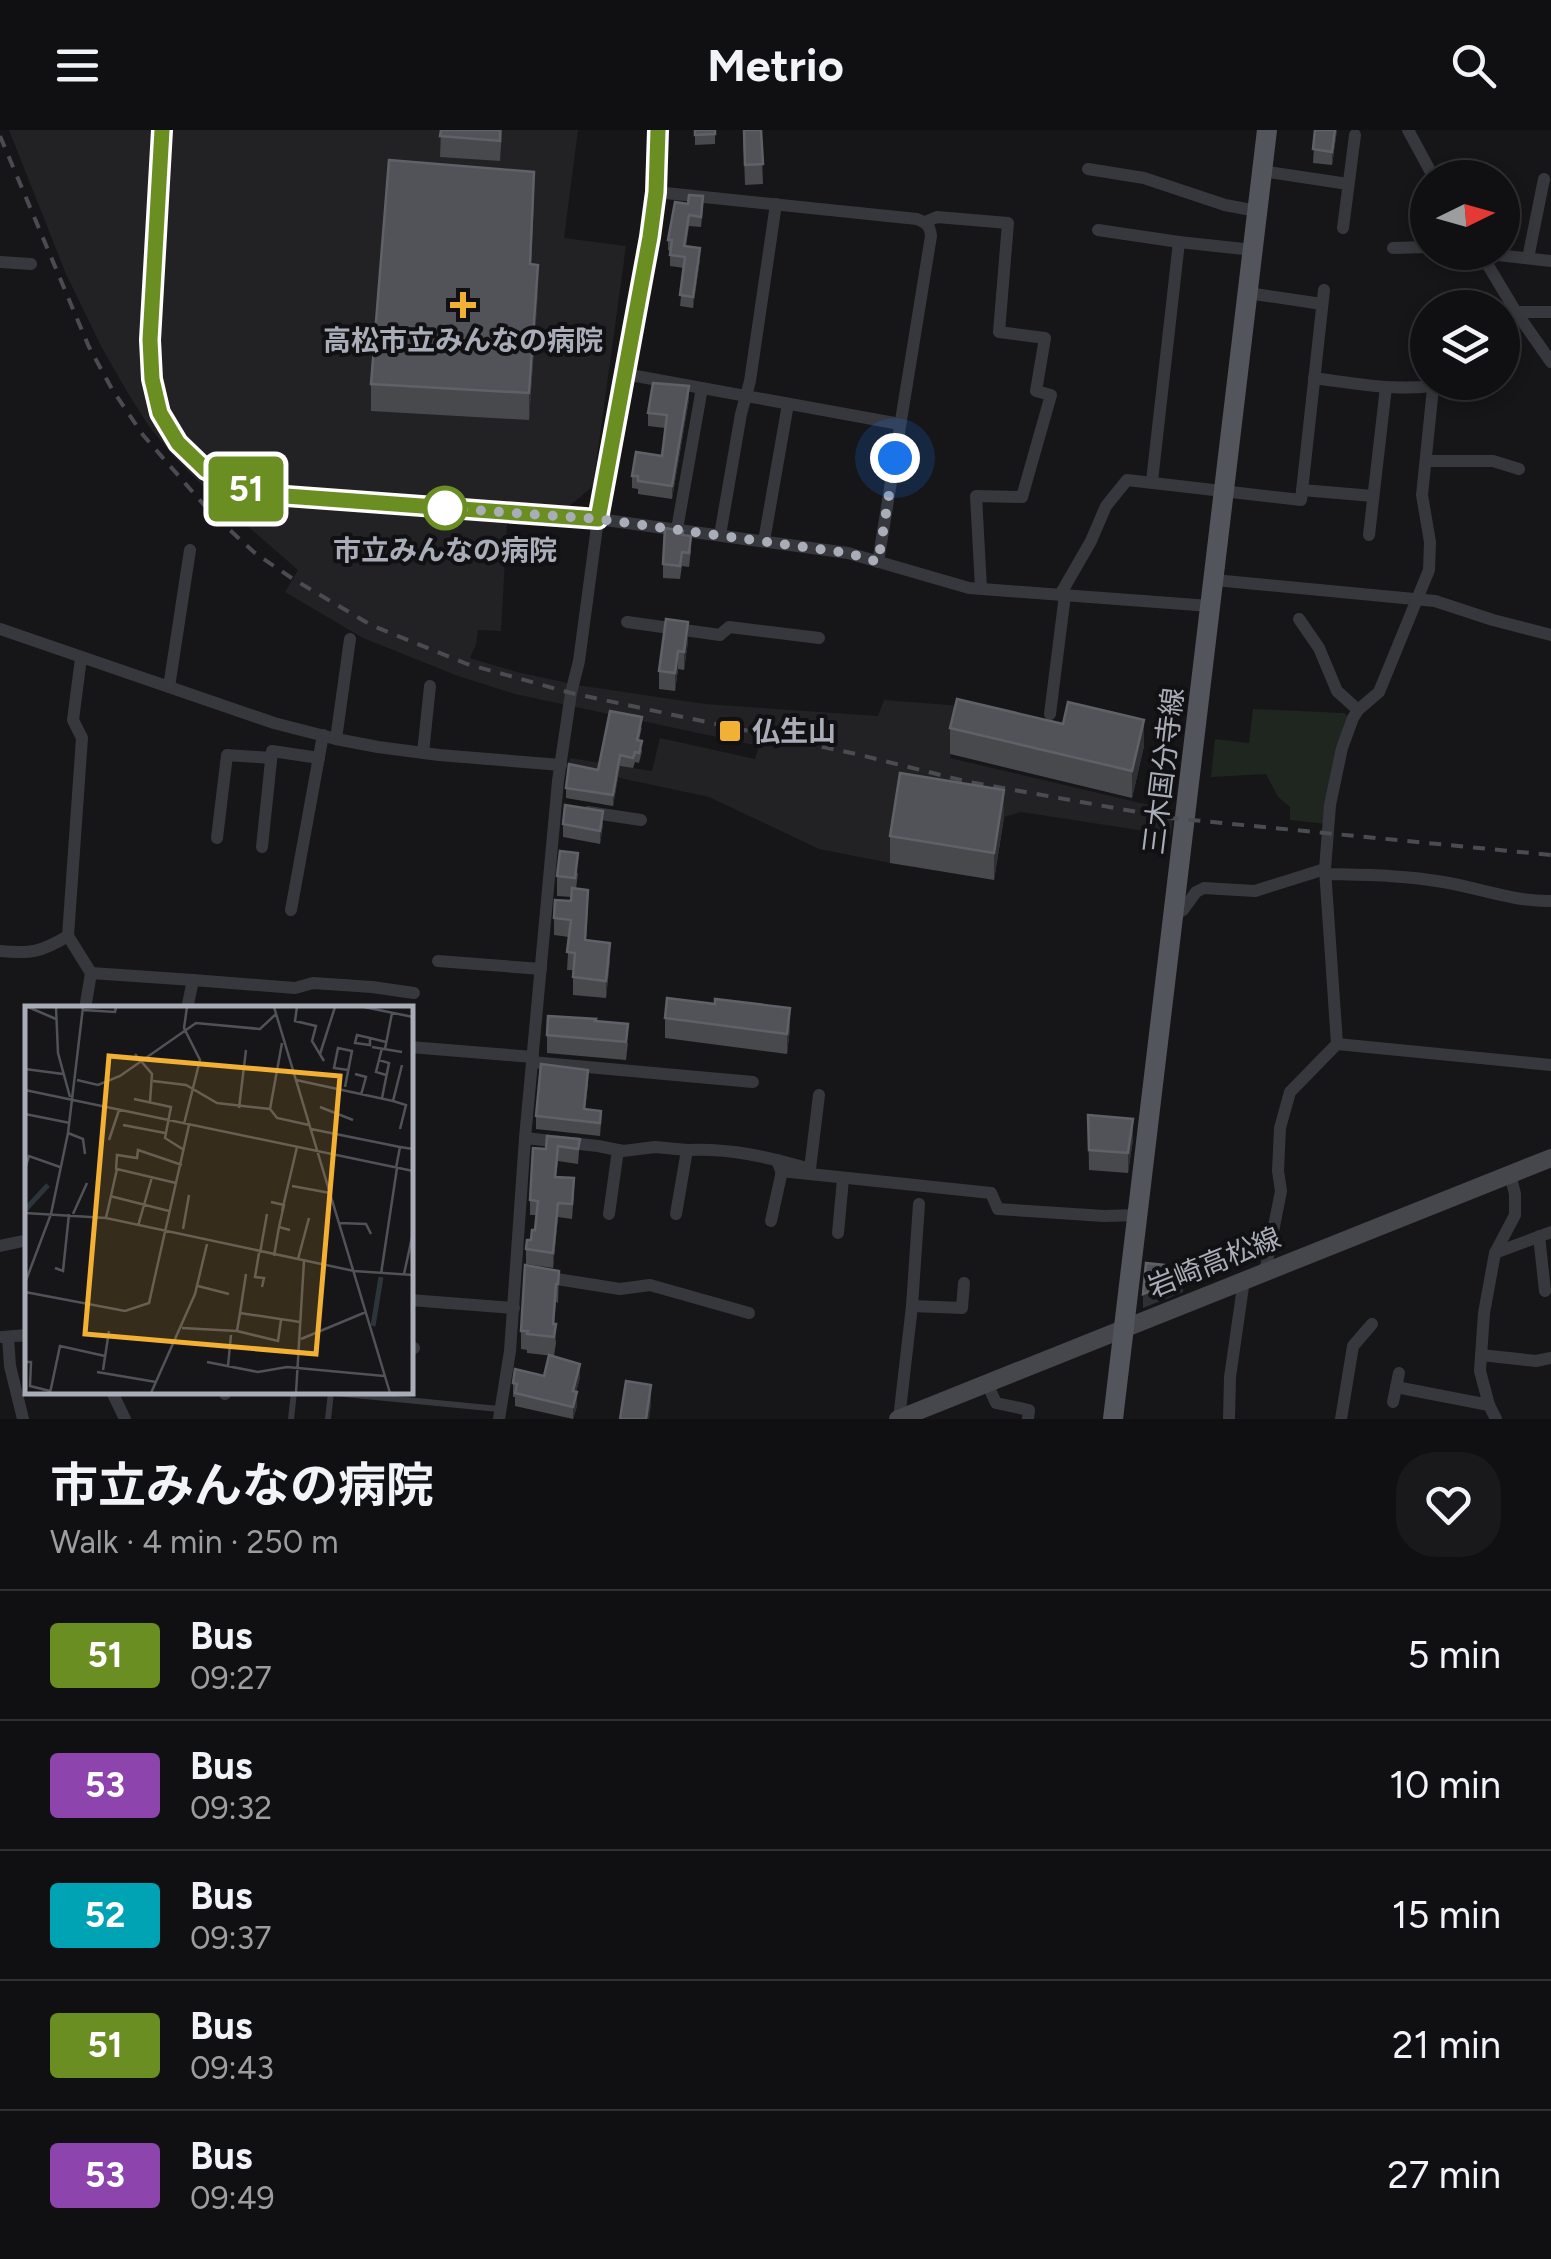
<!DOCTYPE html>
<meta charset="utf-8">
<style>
:root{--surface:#101012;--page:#19191b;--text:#f1f3f6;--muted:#9c9d9f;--line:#303032}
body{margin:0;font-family:Figtree,"Noto Sans JP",sans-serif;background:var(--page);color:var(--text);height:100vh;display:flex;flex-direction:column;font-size:38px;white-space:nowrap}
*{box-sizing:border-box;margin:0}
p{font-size:32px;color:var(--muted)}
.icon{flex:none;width:55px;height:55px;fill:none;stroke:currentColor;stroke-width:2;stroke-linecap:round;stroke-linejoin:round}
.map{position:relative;height:1289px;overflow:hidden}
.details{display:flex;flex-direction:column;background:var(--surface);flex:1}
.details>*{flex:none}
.badge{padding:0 20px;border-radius:8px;font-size:35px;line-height:65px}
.needle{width:65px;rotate:85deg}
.fabs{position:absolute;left:1410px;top:30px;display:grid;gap:20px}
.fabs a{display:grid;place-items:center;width:110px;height:110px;border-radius:50%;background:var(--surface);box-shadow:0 5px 15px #0003,0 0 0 2px var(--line);font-size:50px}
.you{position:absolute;width:50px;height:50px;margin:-25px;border:8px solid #fff;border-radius:50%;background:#1a73e8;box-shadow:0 0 0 15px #1a73e833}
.map>.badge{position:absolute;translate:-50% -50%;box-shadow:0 0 0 5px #fff}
.round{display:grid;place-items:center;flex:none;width:105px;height:105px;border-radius:40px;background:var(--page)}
.overview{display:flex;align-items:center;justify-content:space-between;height:170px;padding:0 50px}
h1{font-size:48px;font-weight:700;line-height:75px}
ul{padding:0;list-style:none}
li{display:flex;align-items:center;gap:30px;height:130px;padding:0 50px;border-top:2px solid var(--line)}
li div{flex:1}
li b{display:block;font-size:38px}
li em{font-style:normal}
li .badge{min-width:110px;font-weight:700;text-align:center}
header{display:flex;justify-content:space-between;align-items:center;height:130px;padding:0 50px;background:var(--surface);font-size:45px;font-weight:700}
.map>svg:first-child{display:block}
</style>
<header><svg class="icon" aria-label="menu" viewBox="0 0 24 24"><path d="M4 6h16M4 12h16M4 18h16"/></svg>Metrio<svg class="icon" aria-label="search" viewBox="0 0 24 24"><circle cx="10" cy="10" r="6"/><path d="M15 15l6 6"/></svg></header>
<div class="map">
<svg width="1551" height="1289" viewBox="0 0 1551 1289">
<rect width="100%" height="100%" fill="#161618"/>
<path fill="#222225" d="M9,0H578L564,108L626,116L593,356L565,380L508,376L501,501L478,500L476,515L470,528L517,542L577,555L705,574L878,586L884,570L962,576L950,628L1174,681L1171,705L1021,682L1004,687L901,670L890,733L819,719L709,667L568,637L570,628L652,641L660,608L755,629L759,616L515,564L458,546L363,508L285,462L298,440L215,368L175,328L148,295L126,260L101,216L66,144Z"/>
<path fill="#1e261f" d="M1253,579L1344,583L1350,589L1327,694L1290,690V677L1278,667L1266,644L1211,647L1215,609L1249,613Z"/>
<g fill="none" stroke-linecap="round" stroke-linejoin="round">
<g stroke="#37383d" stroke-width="6">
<path d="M324,1262L499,1279"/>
<path d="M291,1289L294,1262"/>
<path d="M328,1289L331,1262"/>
</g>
<g stroke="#37383d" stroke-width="12">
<path d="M1408,0L1434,48"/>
<path d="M1088,39L1144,48L1225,75L1257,81"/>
<path d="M1262,41L1348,54"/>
<path d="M656,62L917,89C927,93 930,96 931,106L878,432"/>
<path d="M925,92L937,87L1008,93L999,202L1045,208L1036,261L1051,265L1022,367L976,366L981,458"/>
<path d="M1343,98L1355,5"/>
<path d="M1098,100L1179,112L1253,120"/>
<path d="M1393,118L1428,117"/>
<path d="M1480,122L1516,182L1551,232"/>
<path d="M1480,123L1551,131"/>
<path d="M1528,128L1544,49"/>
<path d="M0,132L31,134"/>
<path d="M1248,163L1322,174"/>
<path d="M1502,192L1516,182H1551"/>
<path d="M625,244L900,294"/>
<path d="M1314,248C1360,254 1408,264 1453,252"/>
<path d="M1426,331H1493L1519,339"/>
<path d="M1152,351L1179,112"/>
<path d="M1302,360L1373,366"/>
<path d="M677,399L702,258"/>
<path d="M720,405L741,284L750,251L776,74"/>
<path d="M1369,405L1386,257"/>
<path d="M764,411L788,274"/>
<path d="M1214,450L1435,471L1493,490L1551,505"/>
<path d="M1060,465L1091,411L1106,376L1127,350L1301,370L1324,160"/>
<path d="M1299,489L1319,518L1337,561L1358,580"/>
<path d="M627,492L720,505L729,497L819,508"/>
<path d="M0,499L274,593L336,609L378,617L439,625L561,635"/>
<path d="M81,528L73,590L82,608L68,806L91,843"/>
<path d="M169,557L190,420"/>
<path d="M1050,584L1065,465"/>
<path d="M336,609L350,509"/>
<path d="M423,623L430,556"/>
<path d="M588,682L641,690"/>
<path d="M217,708L227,625L271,628"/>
<path d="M262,717L272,621L319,628"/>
<path d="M1326,744C1365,745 1404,745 1443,752C1479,758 1515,772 1551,771"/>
<path d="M291,780L323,605"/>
<path d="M1174,785L1183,780L1196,762L1204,758L1255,761L1325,739"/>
<path d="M0,821C31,824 41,822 68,806"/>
<path d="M438,831L541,839"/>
<path d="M85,879L91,843L193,850"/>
<path d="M187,879L193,850L295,858L313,853L372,857L414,863"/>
<path d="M1337,914L1551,935"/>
<path d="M410,917L533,927"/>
<path d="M532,932L753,952"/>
<path d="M525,1008L598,1016L623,1021L655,1017L687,1020L676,1084"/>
<path d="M687,1020C731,1018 768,1027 810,1039L819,965"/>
<path d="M777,1030L781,1041L991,1063L998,1079L1104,1086L1138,1085"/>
<path d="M609,1084L618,1020"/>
<path d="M771,1091L782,1041"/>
<path d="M838,1103L843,1049"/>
<path d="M1539,1106L1545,1161"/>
<path d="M0,1116L28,1110"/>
<path d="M1495,1123L1551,1102"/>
<path d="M1265,1142L1281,1061L1278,1041L1280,998L1290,962L1337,914L1325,739L1330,675L1342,618L1353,588L1358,580L1379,562L1429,440L1430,412L1422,365L1433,258"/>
<path d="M544,1147L620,1159L650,1155L749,1183"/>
<path d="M410,1170L514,1178"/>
<path d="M912,1176L962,1178L964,1153"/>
<path d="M2,1207L28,1205"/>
<path d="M8,1207L10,1236L23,1289"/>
<path d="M410,1218H414"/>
<path d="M1481,1225L1536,1231L1551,1228"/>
<path d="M987,1253L996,1273L1029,1280L1028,1289"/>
<path d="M1396,1257L1489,1275"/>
<path d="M112,1262L125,1289"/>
<path d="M224,1262L225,1264"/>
<path d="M1393,1272L1399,1243"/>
<path d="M499,1289L510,1221L525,1008L558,651L571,563L579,531L598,389L848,423L969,458L1210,476"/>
<path d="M899,1289L912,1176L919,1074"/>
<path d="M1229,1289L1230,1247L1244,1150"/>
<path d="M1341,1289L1353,1216L1372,1194"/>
<path d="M1496,1289L1489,1275L1480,1241L1484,1183L1495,1123L1515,1085V1064L1510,1044"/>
</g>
<path stroke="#37383d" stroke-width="15" d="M162,0L150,210L151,249L160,283L178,313L206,340L245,359L285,367L598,389L650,107L656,62L658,0"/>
<path stroke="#45474d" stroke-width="18" d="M898,1289L1551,1028"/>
<path stroke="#53555c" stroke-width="20" d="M1113,1289L1267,0"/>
<path stroke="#4a4c52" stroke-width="4" stroke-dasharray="12 10" stroke-linecap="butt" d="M0,6L89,217L112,259L143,305L211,383L255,423L293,449L371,495L467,534L571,563L856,624L969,652L1171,688L1551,725"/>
</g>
<g fill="#47494d">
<path d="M441,0H502L500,31L440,27Z"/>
<path d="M695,0H715V14L695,15Z"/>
<path d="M743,0H761L763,54L745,55Z"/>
<path d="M1315,0H1337L1332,35L1313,33Z"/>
<path d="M534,68L531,135L538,162L529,290L371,281V254Z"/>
<path d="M675,72L703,77L701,97L689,96L686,116L700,129L693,178L680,176L684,138L670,136V121L668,120V110Z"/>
<path d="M689,269L672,369L638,364V359L632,358V346L662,326L665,298L648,296V283Z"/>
<path d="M683,405L691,420L689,437L682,436L680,449L663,448V434Z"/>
<path d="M688,511L684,540L678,539L675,561L659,559V541Z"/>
<path d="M642,597L639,610L642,621L639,633L635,632L633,638L620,636L613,676L566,668V658L598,640Z"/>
<path d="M950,598L1144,616L1132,668L950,624Z"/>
<path d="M1004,687L994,750L890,733V706Z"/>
<path d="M563,694H603L600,714L563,707Z"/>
<path d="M578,743L576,759L588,777L586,810L610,830L606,868L573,865V840H567L569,807L554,805V788L571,771L572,767L557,766V746Z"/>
<path d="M665,888L790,898L787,924L665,908Z"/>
<path d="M547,905L628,913L626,930L547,923Z"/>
<path d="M588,953L585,979L601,994L600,1006L536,999V986Z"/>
<path d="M1088,985L1133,1009L1128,1043L1089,1040Z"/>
<path d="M580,1009L578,1034L558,1031L556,1047L574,1063L572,1089L558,1087L553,1138L526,1134V1119L535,1100L536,1085H530V1070L546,1019Z"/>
<path d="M559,1141L558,1173L556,1172L554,1194L556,1213L554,1226L527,1223V1220L521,1219V1201Z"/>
<path d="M544,1246L580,1247L576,1262L577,1276L573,1289L515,1276V1267H513V1253Z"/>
</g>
<g fill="#2f3033">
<path d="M1335,0H1337L1332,35V22Z"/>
<path d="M700,118V129L693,178V167Z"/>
<path d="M538,135V162L529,290V263Z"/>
<path d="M689,256V269L672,369V356Z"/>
<path d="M688,492V511L684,540V522Z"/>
<path d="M678,521V539L675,561V543Z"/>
<path d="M1144,590V616L1132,668V641Z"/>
<path d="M620,625V636L613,676V665Z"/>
<path d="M1004,660V687L994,750V723Z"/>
<path d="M603,681V694L600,714V701Z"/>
<path d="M610,813V830L606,868V851Z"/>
<path d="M790,878V898L787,924V904Z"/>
<path d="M1133,989V1009L1128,1043V1023Z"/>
<path d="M558,1073V1087L553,1138V1123Z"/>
<path d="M1183,1148V1162L1143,1178V1164Z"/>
<path d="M580,1234V1247L573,1275V1261Z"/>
<path d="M651,1255V1275L649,1289H646Z"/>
<path d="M577,1262V1276L573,1289V1277Z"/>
</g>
<g fill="#525359" stroke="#5f6168" stroke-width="2.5">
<path d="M441,0H500V11L440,6Z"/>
<path d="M695,0H715V4L695,5Z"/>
<path d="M744,0H761L763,34L745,35Z"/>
<path d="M1315,0H1335L1332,22L1313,19Z"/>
<path d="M389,30L534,42L530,134L538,135L529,263L371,254Z"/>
<path d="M689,65L703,66L701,87L689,85L684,116L700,118L693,167L680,165L685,127L670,125L672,110H668L675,72L688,74Z"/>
<path d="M653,253L689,256L672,356L638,351V346H632L636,322L662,326L667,285L648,283Z"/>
<path d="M665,398L683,401L682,405L691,406L689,423L682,422L680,436L663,434Z"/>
<path d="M666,489L688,492L684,522L678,521L675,543L659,541Z"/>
<path d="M957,569L1063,594L1068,572L1144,590L1132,641L950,598Z"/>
<path d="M610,581L642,587L637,610L642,611L639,623L635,622L633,628L620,625L613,665L566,658L569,634L598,640Z"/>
<path d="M900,643L1004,660L994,723L890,706Z"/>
<path d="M565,675L603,681L600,701L563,694Z"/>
<path d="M560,721L578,723L575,748L557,746Z"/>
<path d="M572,758L588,760L585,810L610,813L606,851L573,847L575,823L567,822L571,790L554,788L555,770L571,771Z"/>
<path d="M667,868L715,874V869L790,878L787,904L665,888Z"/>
<path d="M548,886L596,889L595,891L628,894L626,912L547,905Z"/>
<path d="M541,934L588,940L584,979L601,981L600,993L536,986Z"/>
<path d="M1088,985L1133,989L1128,1023L1089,1020Z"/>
<path d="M547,1006L580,1009L578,1019L558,1016L555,1047L574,1048L572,1074L558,1073L553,1123L526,1119L527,1110H531L532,1100H535L538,1071L530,1070L533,1018L546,1019Z"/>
<path d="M1146,1133L1165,1135L1181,1142L1183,1148L1143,1164Z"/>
<path d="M525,1135L559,1141L558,1154H556L553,1194H556L554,1207L527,1204L528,1201H521Z"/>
<path d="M549,1225L580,1234L573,1261L577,1262L573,1277L515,1263L517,1254L513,1253L515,1239L544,1246Z"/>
<path d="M626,1251L651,1255L646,1289H620Z"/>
</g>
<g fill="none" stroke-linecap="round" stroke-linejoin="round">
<defs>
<path id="line" d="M162,0L150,210L152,249L160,283L178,313L206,340L246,359L286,366L598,389L650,107L656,62L658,0"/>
</defs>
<use href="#line" stroke="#fff" stroke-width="22"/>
<use href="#line" stroke="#6b8e23" stroke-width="15"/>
<path stroke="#a8adb8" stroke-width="10" stroke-dasharray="0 18" d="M445,378L598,389L848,423L878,432L895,328"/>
</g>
<g fill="#f2b134" stroke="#111113" stroke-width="4">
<path d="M458 160h10v10h10v10h-10v10h-10v-10h-10v-10h10z"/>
<rect x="718" y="589" width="24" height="24" rx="5"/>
</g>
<circle fill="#fff" stroke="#6b8e23" stroke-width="5" cx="445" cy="378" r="20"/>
<g text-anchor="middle" stroke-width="8" stroke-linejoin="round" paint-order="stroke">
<g font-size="28" font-weight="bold" fill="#a8adb8" stroke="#111113">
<text x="463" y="220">高松市立みんなの病院</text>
<text x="752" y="611" text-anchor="start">仏生山</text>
</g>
<g font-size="28" font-weight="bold" fill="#a8adb8" stroke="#111113">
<text x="445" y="430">市立みんなの病院</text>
</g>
<g font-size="28" fill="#a8adb8" stroke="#111113">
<text transform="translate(1163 641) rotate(-83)" y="10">三木国分寺線</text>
<text transform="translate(1214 1132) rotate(-22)" y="10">岩崎高松線</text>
</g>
</g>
<g transform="translate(25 876)">
<rect width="388" height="388" fill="#161618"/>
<path fill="none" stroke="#2c353c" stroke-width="5" d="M0,204L23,179M348,320L356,271"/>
<path fill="none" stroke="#505258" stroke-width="2.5" d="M3,1L31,13M31,1L33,47L45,91M249,1L365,387M272,1L270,15L291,20L287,35L299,55M339,1L388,11M58,4L90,6L91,1M345,32V39L330,37L332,29L345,32L361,36M347,41L377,46M357,42L351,66L361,69M360,43L367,7M110,48L127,68L125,96M295,48L310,1M354,54L364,57L357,92M0,63L38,68M330,68L341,71L336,89M52,74L73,79L95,70L171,17L235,23L251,8M271,74L368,95L377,59M128,75L161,79L192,97L245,103L252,112L284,119M320,81L327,45L313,42L309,62L323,64M0,84L388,165M109,93L146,101L140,132L159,144M368,95L381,99L375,123M295,101L328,114M214,102L221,44M245,103L257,37M0,108L45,117M159,118L175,54L159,22L162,1M98,119L140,127M286,123L375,141M43,127L58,133L60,148M84,134L94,104M371,162L375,141L388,143M0,163L4,150L35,161M91,164L92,149L112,152L113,144L157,159M267,180L305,187M85,190L144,205M246,196L259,199L254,221M257,205L272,141M0,207L81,212L329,265L388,269M48,208L62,177M81,212L92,163L151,177M314,217L341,218L346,228M113,220L127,171M158,223L164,189M234,247L230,271L239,272L237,281M235,247L242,208M249,250L254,221L265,224M273,253L284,212M30,262L38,265L44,208M221,268L215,307L275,316M356,268L372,162M379,268L388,227M0,277L26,208L43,127L58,1M173,280L204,288M0,286L100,305L124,297L164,119M215,307L212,325L253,335L256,314M157,322L212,325M276,333L341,306M0,356H6L5,380L25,385M182,356L233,366L262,361L359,370M203,360L206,329M78,364L84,325M72,366L131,376M25,387L35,340L80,350M126,387L170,288L182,238M271,387L279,255"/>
<path fill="#f2b134" fill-opacity="0.15" stroke="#f2b134" stroke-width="5" d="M84,50L315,70L291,348L60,328Z"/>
<rect width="388" height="388" fill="none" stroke="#a8adb8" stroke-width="5"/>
</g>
</svg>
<div class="fabs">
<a><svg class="needle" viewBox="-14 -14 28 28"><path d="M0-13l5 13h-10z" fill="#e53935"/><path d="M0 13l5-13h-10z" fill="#9c9d9f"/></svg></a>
<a><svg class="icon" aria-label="layers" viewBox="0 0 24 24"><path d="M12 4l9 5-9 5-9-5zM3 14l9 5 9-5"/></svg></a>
</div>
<div class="you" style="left:895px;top:328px"></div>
<b class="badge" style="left:246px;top:359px;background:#6b8e23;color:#fff">51</b>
</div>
<section class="details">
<div class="overview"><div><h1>市立みんなの病院</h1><p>Walk · 4 min · 250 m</p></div><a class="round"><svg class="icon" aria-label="heart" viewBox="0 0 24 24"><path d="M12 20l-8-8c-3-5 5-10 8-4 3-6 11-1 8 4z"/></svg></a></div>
<ul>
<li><span class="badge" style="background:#6b8e23;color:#fff">51</span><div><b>Bus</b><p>09:27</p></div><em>5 min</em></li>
<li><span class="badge" style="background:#8e44ad;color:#fff">53</span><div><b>Bus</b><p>09:32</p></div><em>10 min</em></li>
<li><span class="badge" style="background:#00a3b4;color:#fff">52</span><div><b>Bus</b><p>09:37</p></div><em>15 min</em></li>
<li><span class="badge" style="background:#6b8e23;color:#fff">51</span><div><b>Bus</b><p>09:43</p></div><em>21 min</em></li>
<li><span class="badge" style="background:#8e44ad;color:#fff">53</span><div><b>Bus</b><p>09:49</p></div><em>27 min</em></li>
</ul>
</section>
